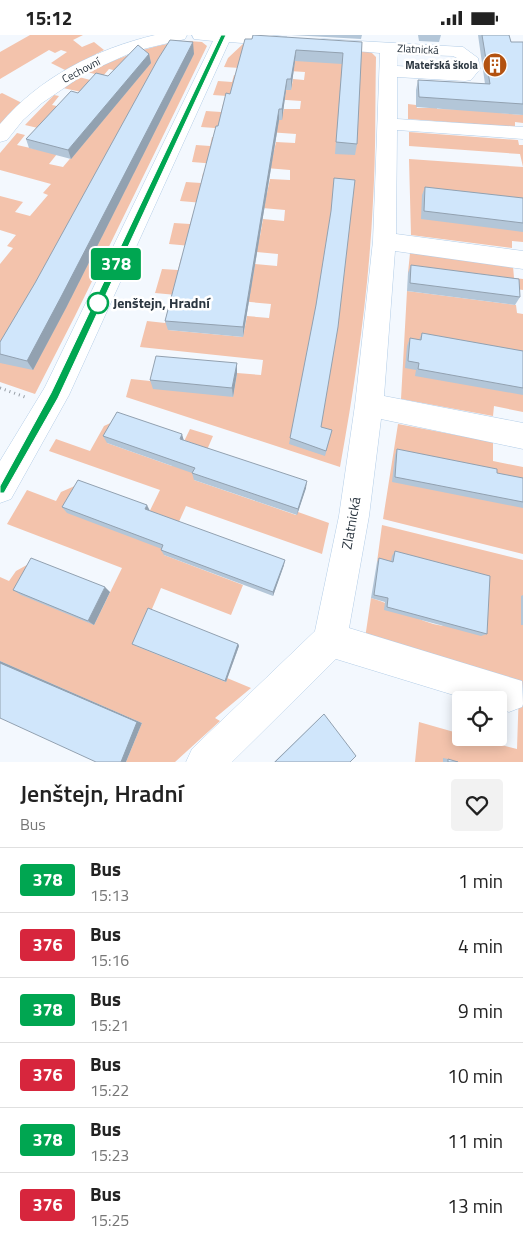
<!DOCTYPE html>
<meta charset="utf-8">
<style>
:root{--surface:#fff;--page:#f2f2f2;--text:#222;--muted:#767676;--line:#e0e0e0}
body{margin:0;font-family:"Titillium Web",sans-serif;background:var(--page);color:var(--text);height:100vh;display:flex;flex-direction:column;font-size:19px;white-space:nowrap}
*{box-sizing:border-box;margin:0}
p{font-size:16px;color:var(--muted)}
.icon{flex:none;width:28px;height:28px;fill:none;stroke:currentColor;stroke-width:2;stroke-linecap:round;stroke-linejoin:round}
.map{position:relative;height:727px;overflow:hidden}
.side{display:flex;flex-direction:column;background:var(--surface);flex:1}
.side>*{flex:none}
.badge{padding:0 10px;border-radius:4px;font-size:18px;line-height:32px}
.controls{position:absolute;left:452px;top:656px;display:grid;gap:10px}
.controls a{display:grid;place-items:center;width:55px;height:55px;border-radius:5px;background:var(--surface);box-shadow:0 2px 12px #0003;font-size:25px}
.map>.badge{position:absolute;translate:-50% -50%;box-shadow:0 0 0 2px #fff}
.round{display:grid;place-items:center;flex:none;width:52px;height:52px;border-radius:5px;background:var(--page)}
.headline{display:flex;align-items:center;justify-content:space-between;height:85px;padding:0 20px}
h1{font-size:24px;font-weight:600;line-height:38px}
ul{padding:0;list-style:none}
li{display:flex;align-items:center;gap:15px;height:65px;padding:0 20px;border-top:1px solid var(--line)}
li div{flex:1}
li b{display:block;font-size:19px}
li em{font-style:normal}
li .badge{min-width:55px;font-weight:700;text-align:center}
.status{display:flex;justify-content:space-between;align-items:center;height:35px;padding:0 25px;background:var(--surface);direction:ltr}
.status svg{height:14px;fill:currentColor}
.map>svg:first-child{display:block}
</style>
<div class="status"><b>15:12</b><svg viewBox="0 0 49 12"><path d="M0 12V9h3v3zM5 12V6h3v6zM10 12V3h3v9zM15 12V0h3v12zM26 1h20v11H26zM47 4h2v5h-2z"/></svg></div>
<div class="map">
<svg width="523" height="727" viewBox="0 0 523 727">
<rect width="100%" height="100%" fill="#f3f8fe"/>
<g fill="#f3c3ac">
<path d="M30,0H83L73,5L82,12L94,7L104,15L65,35L51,28L67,17L61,15L55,18L49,15L0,44V17Z"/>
<path d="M189,6L202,7L207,11L75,281L35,359L0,347V229L13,213L7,211L16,200L0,195V161L23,167L15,177L30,181L48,160L43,158L51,149L0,135V118L17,98L25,100L17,110L57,119L49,129L63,132L79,113L81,103L25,90L54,60L59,61L52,70L66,73L109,63L63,53L79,42L98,47L122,37L109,34L103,41L87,37C122,22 151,9 189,6Z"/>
<path d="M244,8L370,16L376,22C375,70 376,118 373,166C369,255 356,344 340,432L126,362L131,344L150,346L154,331L233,362L237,338L261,340L263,325L140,312L147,286L165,288L168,274V295L243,302L247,281L269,283L271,269L155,258L162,234L178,235L181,223L252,247L255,229L277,231L278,219L169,209L174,188L190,189L193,179L260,201L263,184L284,186L285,175L180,166L186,147L201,148L203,138L207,139L204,153L267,158L270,144L290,145V135L192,127L196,110L210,111L212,102H216L213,115L273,120L276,107L295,108L296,99L201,92L206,76L221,77L223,69L281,85L284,74H300L301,66L213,60L218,46L232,47L234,40L238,41L236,51L291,55L293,44L304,45L305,37L224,32L228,23Z"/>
<path d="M2,58L22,68L0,91V59Z"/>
<path d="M408,69L416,70L417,73H429L437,71V74L499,75L500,78L523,80V88L515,87V92L408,84Z"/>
<path d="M409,97L518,105L519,110H523V207L512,206V213L411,200L409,124L523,132L520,119L409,111Z"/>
<path d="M410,218L513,231L514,243L523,244V255L408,238Z"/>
<path d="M407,256L516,270L517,278L523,279V377L494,371L493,381L401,364Z"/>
<path d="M119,384L107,408L172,431L190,394L213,401L194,445L296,480L298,477L329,488L322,519L186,471L164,520L243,550L231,580L161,553L136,611L226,647L227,643L251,653L215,683L220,686L175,727H126L142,688L0,626V542L9,546L16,536L34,526L94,590L122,533L7,489L27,455L56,466L61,457L77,450L136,504L160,455L49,416L56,404L90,416L104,391Z"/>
<path d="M398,389L493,407V426L523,432V519L383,484Z"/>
<path d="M382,490L523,525V727H415L419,687L461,699V702L475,703L517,714L519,653L364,610L371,563C396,570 417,587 443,591L390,531L377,527Z"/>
</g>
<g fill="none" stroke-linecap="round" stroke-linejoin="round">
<defs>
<g id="minor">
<path d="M155,0H187L185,4L135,16L86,38L42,68L23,85L7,105L0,107V89C40,42 96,14 155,0Z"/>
<path d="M192,0H269L287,2L290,6L287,10L281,11L229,7L69,360L11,464L0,468V426L45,352L213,6L194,4Z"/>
<path d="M324,4L463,12L478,23L480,34L471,45L465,46L397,42V84L523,92V104L397,95L396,199L523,216V234L395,216L384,361L523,388V414L381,384L369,481L349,593L522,646L523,669L522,672L509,677L499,674V665H470L336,624L232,727H186L192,714L315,596L339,481L355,370L373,206L380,18L318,13L315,9L318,5ZM398,19L453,21L461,25L462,33L460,35L397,31Z"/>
</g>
</defs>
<use href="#minor" stroke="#b3cde7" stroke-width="1"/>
<path stroke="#979fa7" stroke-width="3" stroke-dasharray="1 4" stroke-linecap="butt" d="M0,353L25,362"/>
<use href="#minor" fill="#fff" fill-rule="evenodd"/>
</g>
<g fill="#b3c6d8">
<path d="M291,0H362L361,4Z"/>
<path d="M418,0H441L439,7L419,6Z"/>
<path d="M478,0H509L511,7H523V80L416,72V55L418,45L485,49Z"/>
<path d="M252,4L362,7L357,109L355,120L335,119L342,29L295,26L291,55H286L282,85H279L243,302L168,295L165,286L218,91Z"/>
<path d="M149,19L151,28L71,124L29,113L26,104L78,58Z"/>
<path d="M194,19L66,273L33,335L0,328V307L35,248Z"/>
<path d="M334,143L321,392L332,395L325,421L289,409L316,270L331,181Z"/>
<path d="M425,152L523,163V197L421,184L422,160Z"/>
<path d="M411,230L520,262L515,270L407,256L408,238Z"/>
<path d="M422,298L523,316V360L415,341L416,335L405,333L407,311L410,303L419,305Z"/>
<path d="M237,328V338L233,362L153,354L150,345Z"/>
<path d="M103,401L184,406L306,453L297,480L194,445L192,438L107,408Z"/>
<path d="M397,414L497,438L523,443V473L392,447L395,420Z"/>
<path d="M62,472L150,476L284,530L273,561L164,520L161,515L162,514L67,478Z"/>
<path d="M395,516L487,599L481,601L384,575L385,567L371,563L377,527L379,523L391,526L392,521Z"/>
<path d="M13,555L110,557L94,590L21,560Z"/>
<path d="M523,560V590H521V561Z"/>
<path d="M132,609H238L239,611L226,647L136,611Z"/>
<path d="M324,679L350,727H274L323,680Z"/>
<path d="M443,723L448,724L458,727H443Z"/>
</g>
<g fill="#92a1b0">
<path d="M193,7L194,19L66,273L33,335L27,326Z"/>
<path d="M296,15L295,26L291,55V44Z"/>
<path d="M149,19L151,28L71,124L68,115Z"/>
<path d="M287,44L286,55L282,85V74Z"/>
<path d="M279,74V85L243,302V292Z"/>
<path d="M237,328V338L233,362L232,353Z"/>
<path d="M182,399L184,406L180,404Z"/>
<path d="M307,446L306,453L297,480L298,474Z"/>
<path d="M147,470L150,476L145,474Z"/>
<path d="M285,525L284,530L273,561V557Z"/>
<path d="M105,552L110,557L94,590L88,586Z"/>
<path d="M238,609L239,611L226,647L225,646Z"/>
<path d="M0,626L142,688L126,727H121L0,628Z"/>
</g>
<g fill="#d0e6fb" stroke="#92a1b0">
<path d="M253,0L362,7L357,109L336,107L343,18L296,15L291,44H287L282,74H279L243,292L165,286L216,91H218L226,58L230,59L245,4H252Z"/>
<path d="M482,0H509L511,7H523V69L419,62L418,45L490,49Z"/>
<path d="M170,5L193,7L61,262L27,326L0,319V307L35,248L158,24Z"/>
<path d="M138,10L149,19L68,115L26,104L71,56L78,58L96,38L108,41Z"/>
<path d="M334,143L355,145L338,292L321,392L332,395L326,416L290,403L316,270L331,176Z"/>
<path d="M425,152L523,163V188L424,176Z"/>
<path d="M411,230L519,244L520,262L410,248Z"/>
<path d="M422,298L523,316V353L418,334L419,328L408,326L410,303L421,305Z"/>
<path d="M156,321L237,328L232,353L150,345Z"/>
<path d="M117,377L182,399L180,404L307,446L298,474L192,438L195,433L103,401Z"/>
<path d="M397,414L497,434V438L523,443V467L395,442Z"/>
<path d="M78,445L147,470L145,474L285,525L273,557L161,515L163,510L62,472Z"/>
<path d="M395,516L490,541L487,599L387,572L388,563L374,560L379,523L393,527Z"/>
<path d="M31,523L105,552L88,586L13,555Z"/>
<path d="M148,573L238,609L225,646L132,609Z"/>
<path d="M0,628L137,687L121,727H96L0,683Z"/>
<path d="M324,679L356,721L350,727H275Z"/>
<path d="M448,724L458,727H448Z"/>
</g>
<path fill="#00a651" stroke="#fff" d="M221,0H226L58,363L4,458H0V451L51,358Z"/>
<defs>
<symbol id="building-disc" viewBox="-11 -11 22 22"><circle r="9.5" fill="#b35211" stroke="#fff"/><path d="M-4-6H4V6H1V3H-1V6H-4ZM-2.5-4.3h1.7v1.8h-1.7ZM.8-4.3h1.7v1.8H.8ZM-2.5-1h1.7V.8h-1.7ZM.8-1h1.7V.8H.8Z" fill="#fff"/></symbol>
</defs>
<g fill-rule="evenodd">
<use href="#building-disc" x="481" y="16" width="28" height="28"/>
</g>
<circle fill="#fff" stroke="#00a651" stroke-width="2.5" cx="98" cy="268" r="10"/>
<g text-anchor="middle" stroke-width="5" stroke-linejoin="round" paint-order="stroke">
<g font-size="11" fill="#2b3640" stroke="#fff">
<text transform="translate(418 14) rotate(3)" y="4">Zlatnická</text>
<text transform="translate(81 35) rotate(-28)" y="4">Cechovní</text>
</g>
<g font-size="11" font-weight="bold" fill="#2b3640" stroke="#fff" text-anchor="end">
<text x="478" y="34">Mateřská škola</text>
</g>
<g font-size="14" font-weight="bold" fill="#2b3640" stroke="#fff" text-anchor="start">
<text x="113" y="273">Jenštejn, Hradní</text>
</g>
<g font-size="14" fill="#2b3640" stroke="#fff">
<text transform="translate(351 488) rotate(-80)" y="5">Zlatnická</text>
</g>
</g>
</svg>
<div class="controls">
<a><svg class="icon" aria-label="locate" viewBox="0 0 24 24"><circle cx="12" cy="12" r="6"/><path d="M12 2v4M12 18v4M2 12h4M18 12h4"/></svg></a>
</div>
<b class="badge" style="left:116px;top:229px;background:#00a651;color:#fff">378</b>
</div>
<section class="side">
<div class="headline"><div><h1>Jenštejn, Hradní</h1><p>Bus</p></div><a class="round"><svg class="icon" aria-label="heart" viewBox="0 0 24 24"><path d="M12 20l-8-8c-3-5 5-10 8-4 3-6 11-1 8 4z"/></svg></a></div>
<ul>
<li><span class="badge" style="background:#00a651;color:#fff">378</span><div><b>Bus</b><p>15:13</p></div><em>1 min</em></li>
<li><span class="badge" style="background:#d7263d;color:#fff">376</span><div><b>Bus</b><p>15:16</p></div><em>4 min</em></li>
<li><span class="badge" style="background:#00a651;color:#fff">378</span><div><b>Bus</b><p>15:21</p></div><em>9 min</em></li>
<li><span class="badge" style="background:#d7263d;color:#fff">376</span><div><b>Bus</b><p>15:22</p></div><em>10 min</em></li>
<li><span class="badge" style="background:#00a651;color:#fff">378</span><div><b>Bus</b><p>15:23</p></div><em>11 min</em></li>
<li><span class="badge" style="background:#d7263d;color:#fff">376</span><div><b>Bus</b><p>15:25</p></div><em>13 min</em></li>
</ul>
</section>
